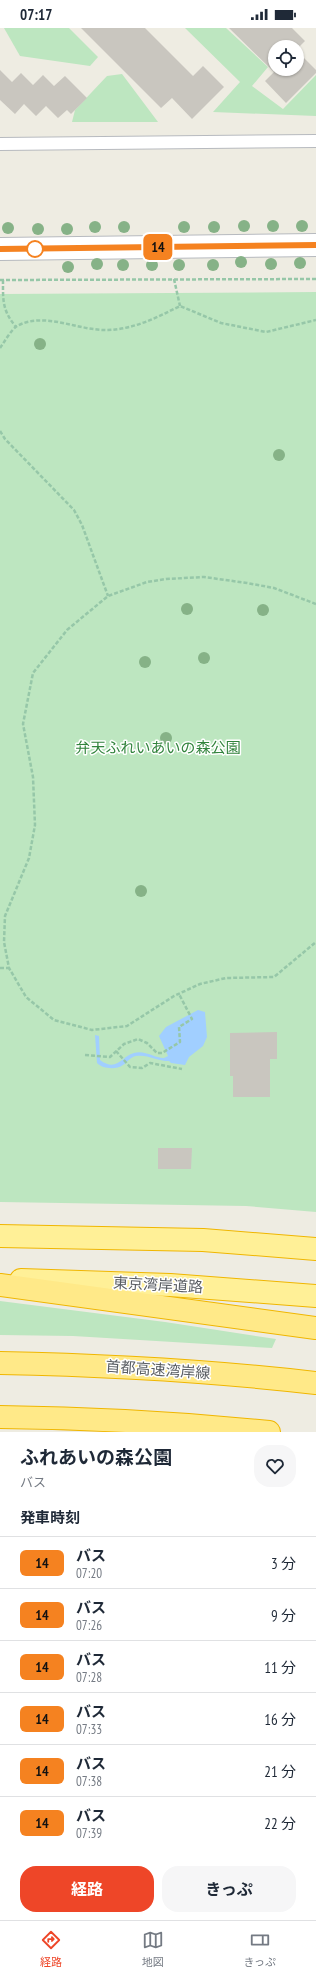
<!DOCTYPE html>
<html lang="ja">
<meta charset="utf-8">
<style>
:root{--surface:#fff;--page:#f6f6f7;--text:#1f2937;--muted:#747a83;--line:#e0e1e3;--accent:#ee4628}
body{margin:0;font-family:"PT Sans Narrow","Noto Sans JP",sans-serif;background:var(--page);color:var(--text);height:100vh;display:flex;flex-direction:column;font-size:15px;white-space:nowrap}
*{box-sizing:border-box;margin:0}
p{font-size:13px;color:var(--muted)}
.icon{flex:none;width:22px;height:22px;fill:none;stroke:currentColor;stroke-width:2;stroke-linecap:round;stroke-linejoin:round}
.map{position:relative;height:1404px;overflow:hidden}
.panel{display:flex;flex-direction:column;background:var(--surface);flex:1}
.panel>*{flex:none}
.badge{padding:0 8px;border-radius:6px;font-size:14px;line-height:26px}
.buttons{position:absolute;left:268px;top:12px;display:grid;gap:8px}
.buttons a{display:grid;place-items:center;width:36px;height:36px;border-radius:50%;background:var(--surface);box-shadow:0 1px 3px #0004;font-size:20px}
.map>.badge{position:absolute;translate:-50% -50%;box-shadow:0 0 0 2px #fff}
h2{padding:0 20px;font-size:15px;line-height:36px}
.round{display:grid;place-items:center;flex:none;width:42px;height:42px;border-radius:16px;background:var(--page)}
.summary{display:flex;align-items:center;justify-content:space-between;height:68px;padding:0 20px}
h1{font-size:19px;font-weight:700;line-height:30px}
.action{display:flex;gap:8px;margin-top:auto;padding:8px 20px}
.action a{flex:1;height:46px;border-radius:16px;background:var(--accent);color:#fff;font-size:16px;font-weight:700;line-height:46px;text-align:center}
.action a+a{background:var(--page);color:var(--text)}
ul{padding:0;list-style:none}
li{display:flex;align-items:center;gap:12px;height:52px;padding:0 20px;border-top:1px solid var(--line)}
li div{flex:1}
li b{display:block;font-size:15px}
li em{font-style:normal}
li .badge{min-width:44px;font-weight:700;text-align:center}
.status{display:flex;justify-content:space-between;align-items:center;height:28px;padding:0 20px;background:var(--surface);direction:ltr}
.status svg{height:11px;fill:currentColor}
.tabs{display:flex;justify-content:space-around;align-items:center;height:56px;border-top:1px solid var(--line);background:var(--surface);font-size:11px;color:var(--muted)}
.tabs a{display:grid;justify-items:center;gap:2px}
.tabs .selected{color:var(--accent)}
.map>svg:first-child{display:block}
</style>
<div class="status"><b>07:17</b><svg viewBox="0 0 49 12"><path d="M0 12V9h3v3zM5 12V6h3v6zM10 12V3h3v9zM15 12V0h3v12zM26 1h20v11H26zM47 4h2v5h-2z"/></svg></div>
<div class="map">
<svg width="316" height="1404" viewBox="0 0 316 1404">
<rect width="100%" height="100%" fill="#eeece2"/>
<g fill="#bde6c0">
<path d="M4,0H69L98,29L90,38L20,28Z"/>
<path d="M185,0H226L268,39L252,58L283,81L316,47V88L213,84L240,54Z"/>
<path d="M122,46L158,94H72L75,82L107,48Z"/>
<path d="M316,264V1184L246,1178L0,1174V266Z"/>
<path d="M0,1273L165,1294L276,1311L272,1320L73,1308L0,1307Z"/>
</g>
<path fill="#a1cfff" d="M198,982L205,984L207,1009L203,1018L189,1029L185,1037L171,1035L169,1033C157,1033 147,1026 136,1028C130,1029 128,1034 123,1037C116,1042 103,1041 97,1035L95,1007L99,1008L100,1032C117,1045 123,1027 134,1025C145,1022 154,1030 164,1030L168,1028L159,1008L166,999Z"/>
<g fill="#c9c6bf">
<path d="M81,0H145L193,48L203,38L224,59L192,91L172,70L161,80Z"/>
<path d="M229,0H292L305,13L297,21V19H275V41H297V23L316,42V45L286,75L265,53L274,44Z"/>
<path d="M0,42L12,54L21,45L33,57L43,47L54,58L65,48L87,70L71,86L67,82L58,90L46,78L36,88L24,76L15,86L0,72Z"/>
<path d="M277,1004V1031H270V1069H233V1048H230V1005Z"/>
<path d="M158,1120H192L191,1141H158Z"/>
</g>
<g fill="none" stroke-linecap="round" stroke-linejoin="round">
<defs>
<path id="service" d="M0,116L316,113"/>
<path id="tertiary" d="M0,221L316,217"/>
<g id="trunk">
<path d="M0,1208L203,1212L316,1221"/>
<path d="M21,1252L170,1257L316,1268"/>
</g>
<g id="motorway">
<path d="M0,1257L316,1300"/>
<path d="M0,1335C105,1337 211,1343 316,1355"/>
<path d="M0,1389C90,1390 180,1395 269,1404"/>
</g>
</defs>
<use href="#service" stroke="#b7babf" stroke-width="14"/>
<use href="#tertiary" stroke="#b7babf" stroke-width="24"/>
<use href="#trunk" stroke="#f0b600" stroke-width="24"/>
<use href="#motorway" stroke="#f0b600" stroke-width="24"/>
<g stroke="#96c7a8" stroke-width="2.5" stroke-dasharray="4 2" stroke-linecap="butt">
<path d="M174,251L180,278"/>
<path d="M0,252L316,251"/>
<path d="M3,252C3,272 2,282 16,299"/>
<path d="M0,320C5,313 11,302 17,298C45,283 78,303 108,302C134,301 156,290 180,278L221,295L266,304L316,292"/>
<path d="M0,403L5,411L74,482L82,497L108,568"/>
<path d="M316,576L274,560L247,555L204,549L166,551L147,554L108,568L67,602L33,645L23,696L33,749L35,797L29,830L5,888L4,914L9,940L26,969L54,992L92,1002L127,998L174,968L200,956L226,950L274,949L316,914"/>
<path d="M0,940H9"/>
<path d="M116,1023L130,1039L142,1040L150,1035L182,1041"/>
<path d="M85,1027L110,1029L124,1016L138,1011L147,1015L157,1025H162L180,1014L179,999L192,991L179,966"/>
</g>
<use href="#service" stroke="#fff" stroke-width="12"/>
<use href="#tertiary" stroke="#fff" stroke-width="22"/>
<use href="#trunk" stroke="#fff097" stroke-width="22"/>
<use href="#motorway" stroke="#ffe988" stroke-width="22"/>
</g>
<g fill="#86b287">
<circle cx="244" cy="198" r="6"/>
<circle cx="273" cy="198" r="6"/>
<circle cx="302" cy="198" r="6"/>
<circle cx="95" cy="199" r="6"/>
<circle cx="124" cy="199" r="6"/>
<circle cx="184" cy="199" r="6"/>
<circle cx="214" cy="199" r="6"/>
<circle cx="8" cy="200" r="6"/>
<circle cx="38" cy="201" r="6"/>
<circle cx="67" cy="201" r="6"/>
<circle cx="241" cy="234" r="6"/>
<circle cx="300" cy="235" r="6"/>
<circle cx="97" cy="236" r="6"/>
<circle cx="271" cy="236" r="6"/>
<circle cx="123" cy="237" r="6"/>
<circle cx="152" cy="237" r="6"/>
<circle cx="179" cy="237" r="6"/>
<circle cx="213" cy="237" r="6"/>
<circle cx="68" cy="239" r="6"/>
<circle cx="40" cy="316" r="6"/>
<circle cx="279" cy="427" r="6"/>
<circle cx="187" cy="581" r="6"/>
<circle cx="263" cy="582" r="6"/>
<circle cx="204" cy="630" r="6"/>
<circle cx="145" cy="634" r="6"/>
<circle cx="166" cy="710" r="6"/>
<circle cx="141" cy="863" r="6"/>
</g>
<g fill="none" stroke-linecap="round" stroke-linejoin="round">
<defs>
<path id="line" d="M0,221L316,217"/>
</defs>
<use href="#line" stroke="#fff" stroke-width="9"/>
<use href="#line" stroke="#f58220" stroke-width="6"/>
</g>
<circle fill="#fff" stroke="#f58220" stroke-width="2" cx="35" cy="221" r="8"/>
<g text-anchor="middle" stroke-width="3" stroke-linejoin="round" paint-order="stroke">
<g font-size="15" fill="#31833c" stroke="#fff">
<text x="158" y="725">弁天ふれいあいの森公園</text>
</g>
<g font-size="15" fill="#5a5e63" stroke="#fff">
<text transform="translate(158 1257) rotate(3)" y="5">東京湾岸道路</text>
<text transform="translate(158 1342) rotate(4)" y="5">首都高速湾岸線</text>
</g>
</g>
</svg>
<div class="buttons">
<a><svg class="icon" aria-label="locate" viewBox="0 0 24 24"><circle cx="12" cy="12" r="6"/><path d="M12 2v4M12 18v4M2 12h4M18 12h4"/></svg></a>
</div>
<b class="badge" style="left:158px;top:219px;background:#f58220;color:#111">14</b>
</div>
<section class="panel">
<div class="summary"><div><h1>ふれあいの森公園</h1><p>バス</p></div><a class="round"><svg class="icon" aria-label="heart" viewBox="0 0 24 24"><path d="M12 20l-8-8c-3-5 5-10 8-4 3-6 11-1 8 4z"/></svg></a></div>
<h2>発車時刻</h2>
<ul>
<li><span class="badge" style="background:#f58220;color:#111">14</span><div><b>バス</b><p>07:20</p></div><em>3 分</em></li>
<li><span class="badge" style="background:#f58220;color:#111">14</span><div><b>バス</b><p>07:26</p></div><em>9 分</em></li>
<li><span class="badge" style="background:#f58220;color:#111">14</span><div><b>バス</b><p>07:28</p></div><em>11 分</em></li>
<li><span class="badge" style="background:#f58220;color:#111">14</span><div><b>バス</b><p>07:33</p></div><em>16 分</em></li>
<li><span class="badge" style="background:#f58220;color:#111">14</span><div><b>バス</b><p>07:38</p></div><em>21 分</em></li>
<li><span class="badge" style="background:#f58220;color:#111">14</span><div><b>バス</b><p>07:39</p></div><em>22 分</em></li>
</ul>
<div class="action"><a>経路</a><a>きっぷ</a></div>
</section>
<nav class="tabs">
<a class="selected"><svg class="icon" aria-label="directions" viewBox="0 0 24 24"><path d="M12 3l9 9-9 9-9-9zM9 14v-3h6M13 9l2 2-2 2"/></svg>経路</a>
<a><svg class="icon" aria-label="map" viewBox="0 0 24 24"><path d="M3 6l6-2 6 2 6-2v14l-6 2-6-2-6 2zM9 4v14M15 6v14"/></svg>地図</a>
<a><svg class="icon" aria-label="tickets" viewBox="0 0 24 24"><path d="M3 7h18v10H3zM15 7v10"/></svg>きっぷ</a>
</nav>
